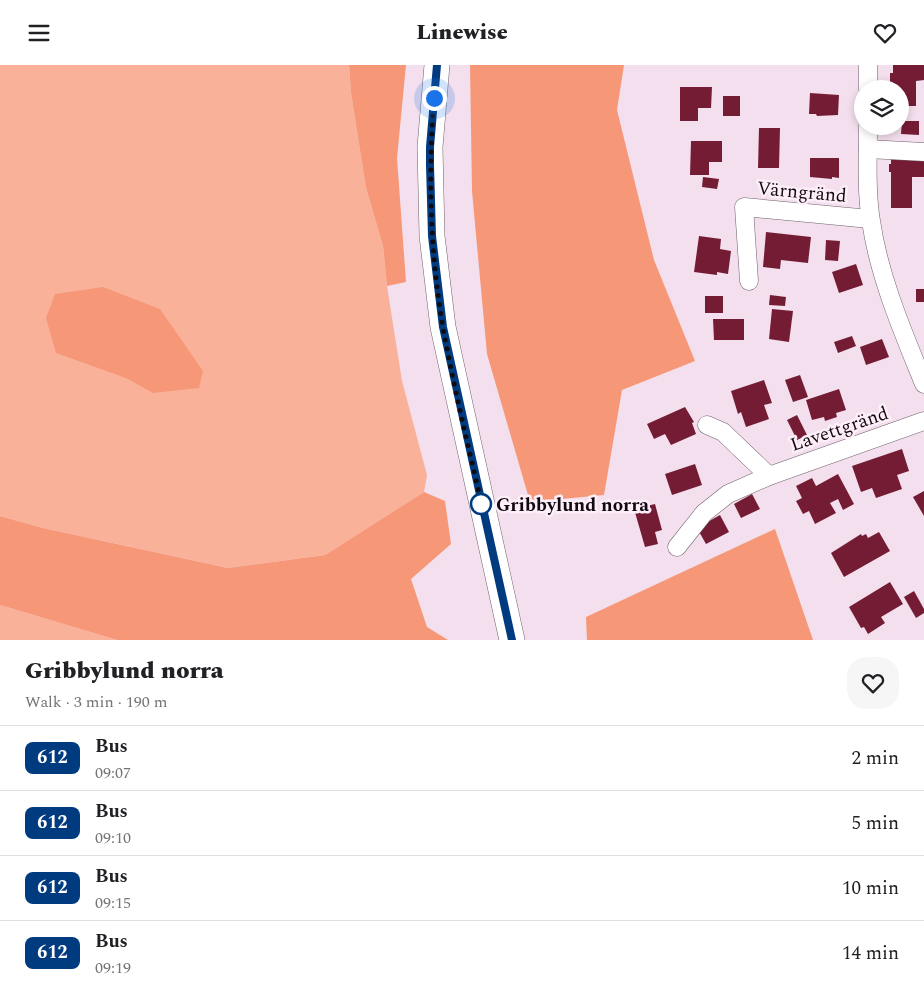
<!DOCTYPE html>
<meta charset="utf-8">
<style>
:root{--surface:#fff;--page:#f6f6f6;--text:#202124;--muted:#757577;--line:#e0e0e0}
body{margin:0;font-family:Spectral,serif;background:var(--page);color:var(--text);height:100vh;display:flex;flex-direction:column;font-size:19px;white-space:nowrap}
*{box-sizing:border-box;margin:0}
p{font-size:16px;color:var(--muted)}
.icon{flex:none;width:28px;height:28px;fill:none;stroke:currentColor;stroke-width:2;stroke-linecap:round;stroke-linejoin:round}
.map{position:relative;height:575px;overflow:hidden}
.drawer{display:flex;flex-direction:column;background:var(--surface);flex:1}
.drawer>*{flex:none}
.badge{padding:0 10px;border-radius:8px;font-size:18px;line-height:32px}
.buttons{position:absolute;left:854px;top:15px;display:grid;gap:10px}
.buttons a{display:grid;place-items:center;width:55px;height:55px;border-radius:50%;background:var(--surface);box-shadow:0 2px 8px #0003;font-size:25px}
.you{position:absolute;width:25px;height:25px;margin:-12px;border:4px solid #fff;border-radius:50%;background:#1a73e8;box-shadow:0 0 0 8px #1a73e833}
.map>.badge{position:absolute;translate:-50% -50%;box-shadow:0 0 0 2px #fff}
.round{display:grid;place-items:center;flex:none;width:52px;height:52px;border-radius:20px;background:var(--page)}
.head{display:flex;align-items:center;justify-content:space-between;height:85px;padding:0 25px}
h1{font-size:24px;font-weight:800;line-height:38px}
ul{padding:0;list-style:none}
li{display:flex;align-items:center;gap:15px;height:65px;padding:0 25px;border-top:1px solid var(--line)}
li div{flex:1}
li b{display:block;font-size:19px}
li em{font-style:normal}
li .badge{min-width:55px;font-weight:700;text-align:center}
header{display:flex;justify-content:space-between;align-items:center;height:65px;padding:0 25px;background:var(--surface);font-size:22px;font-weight:800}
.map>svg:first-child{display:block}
</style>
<header><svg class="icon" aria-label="menu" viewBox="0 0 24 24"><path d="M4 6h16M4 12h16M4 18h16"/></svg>Linewise<svg class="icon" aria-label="heart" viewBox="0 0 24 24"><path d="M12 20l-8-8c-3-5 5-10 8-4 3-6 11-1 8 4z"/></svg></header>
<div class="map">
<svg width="924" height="575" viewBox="0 0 924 575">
<rect width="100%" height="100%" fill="#f3dfed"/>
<g fill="#f9b299">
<path d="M0,0H349L351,28L366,123L383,181L387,221L402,316L427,410L424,427L325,490L228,503L43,463L0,451Z"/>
<path d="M0,540L117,575H0Z"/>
</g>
<g fill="#f69877">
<path d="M349,0H406L397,93L406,217L387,221L383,181L366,123L351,28Z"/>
<path d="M470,0H624L617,45L654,195L695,296L622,325L604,430L530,437L487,289L472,126Z"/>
<path d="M103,222L160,244L203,306L199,323L153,328L126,313L56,288L46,253L55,229Z"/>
<path d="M424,427L445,436L451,479L411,514L427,562L448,575H117L0,540V451L43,463L228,503L325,490Z"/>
<path d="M775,464L813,575H587L586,552Z"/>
</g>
<g fill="#751c35">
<path d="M893,0H924V15L916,16V41H900V24H890V8H893Z"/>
<path d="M680,22H712L711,43H698V56H680Z"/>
<path d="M810,28L839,30L838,50L817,51L816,49H809Z"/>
<rect x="723" y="31" width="17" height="20"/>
<path d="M902,56H919V70L901,69Z"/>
<path d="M759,63H780L779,103H758Z"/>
<path d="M691,76H722V97H709V110H690Z"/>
<path d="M891,91H924V112H912V143H891V107H889V99H891Z"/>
<path d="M810,93H839V113L832,112V114L810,112Z"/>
<path d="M703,112L719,114L717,124L702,122Z"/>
<path d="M766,167L811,172L808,198L781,195L780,204L763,202Z"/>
<path d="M699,171L721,174L720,184L731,186L728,209L717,207V210L694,207Z"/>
<path d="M826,175L840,176L838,196L825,195Z"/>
<path d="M856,199L863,220L839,228L832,207Z"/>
<rect x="916" y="224" width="8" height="13"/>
<path d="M770,230L786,232L785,241L769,240Z"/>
<rect x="705" y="231" width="18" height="17"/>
<path d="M772,244L793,246L789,277L769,274Z"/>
<path d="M713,254H744V275H714Z"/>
<path d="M852,271L856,281L838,288L834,277Z"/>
<path d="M882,274L889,292L866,300L860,282Z"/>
<path d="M800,310L808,332L793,337L785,315Z"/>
<path d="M764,315L772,338L764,340L769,354L746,362L741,347L738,349L731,326Z"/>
<path d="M839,324L846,345L836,348L837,352L825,356L824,352L812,355L806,335Z"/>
<path d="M685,342L694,357L692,358L696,369L671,380L665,369L654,374L647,359Z"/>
<path d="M876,348L878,356L871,359L868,351Z"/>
<path d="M797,350L807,370L797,375L787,355Z"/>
<path d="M902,384L909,406L897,410L902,424L876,433L872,423L861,427L852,401Z"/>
<path d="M695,399L702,420L672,430L665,409Z"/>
<path d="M838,409L854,439L843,445L838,434L830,438L836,448L815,459L809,446L803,449L796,436L802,433L796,421L812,413L816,421Z"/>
<path d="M924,426V451L913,432Z"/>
<path d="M752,429L760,444L741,453L734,439Z"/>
<path d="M655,439L662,465L655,467L658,479L645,482L634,444Z"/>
<path d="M720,450L729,467L706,479L697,463Z"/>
<path d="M879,467L890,486L844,512L831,488L861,469L862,471L866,469L868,473Z"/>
<path d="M890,517L903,539L881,552L885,558L868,569L864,562L861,563L849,542Z"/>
<path d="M914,526L924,544V548L916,553L904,532Z"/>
</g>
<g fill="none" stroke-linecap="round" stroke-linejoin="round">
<defs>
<g id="street">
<path d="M868,24V0"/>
<path d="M868,61C868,93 866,125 871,156C879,212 903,267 924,319"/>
<path d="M868,84L924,87"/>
<path d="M749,216L744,142L870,154"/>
<path d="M707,360L723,367L769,411"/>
<path d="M677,482L704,448L728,429L769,411L924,356"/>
</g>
<path id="secondary" d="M437,0L430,82L432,171L443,262L512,575"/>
</defs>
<use href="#street" stroke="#705f6b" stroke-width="19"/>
<use href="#secondary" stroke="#705f6b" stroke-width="26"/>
<use href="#street" stroke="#fff" stroke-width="18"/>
<use href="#secondary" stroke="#fff" stroke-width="25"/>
</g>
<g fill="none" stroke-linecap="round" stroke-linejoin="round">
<defs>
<path id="line" d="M437,0L430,82V100L432,171L443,262L512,575"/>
</defs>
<use href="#line" stroke="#fff" stroke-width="11"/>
<use href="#line" stroke="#003b80" stroke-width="8"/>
<path stroke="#110b0f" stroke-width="5" stroke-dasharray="0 9" d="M434,33C428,109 430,187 443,263C454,322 468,381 482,440L481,439"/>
</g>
<circle fill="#fff" stroke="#003b80" stroke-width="2.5" cx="481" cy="439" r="10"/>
<g text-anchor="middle" stroke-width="5" stroke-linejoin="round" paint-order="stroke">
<g font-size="19" fill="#110b0f" stroke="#feeef9">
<text transform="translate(802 126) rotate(5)" y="7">Värngränd</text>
<text transform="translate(839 363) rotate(-19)" y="7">Lavettgränd</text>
</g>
<g font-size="19" font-weight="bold" fill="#110b0f" stroke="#feeef9" text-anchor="start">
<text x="496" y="446">Gribbylund norra</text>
</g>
</g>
</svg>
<div class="buttons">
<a><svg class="icon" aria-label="layers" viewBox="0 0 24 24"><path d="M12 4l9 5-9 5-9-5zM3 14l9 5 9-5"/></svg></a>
</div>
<div class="you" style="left:434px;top:33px"></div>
</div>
<section class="drawer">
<div class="head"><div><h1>Gribbylund norra</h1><p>Walk · 3 min · 190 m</p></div><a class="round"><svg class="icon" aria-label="heart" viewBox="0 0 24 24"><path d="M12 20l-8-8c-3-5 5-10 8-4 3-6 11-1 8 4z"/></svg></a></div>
<ul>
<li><span class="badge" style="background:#003b80;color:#fff">612</span><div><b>Bus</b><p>09:07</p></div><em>2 min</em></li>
<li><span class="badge" style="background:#003b80;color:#fff">612</span><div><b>Bus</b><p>09:10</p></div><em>5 min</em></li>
<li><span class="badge" style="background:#003b80;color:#fff">612</span><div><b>Bus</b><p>09:15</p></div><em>10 min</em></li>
<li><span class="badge" style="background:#003b80;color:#fff">612</span><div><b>Bus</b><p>09:19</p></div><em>14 min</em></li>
</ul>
</section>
